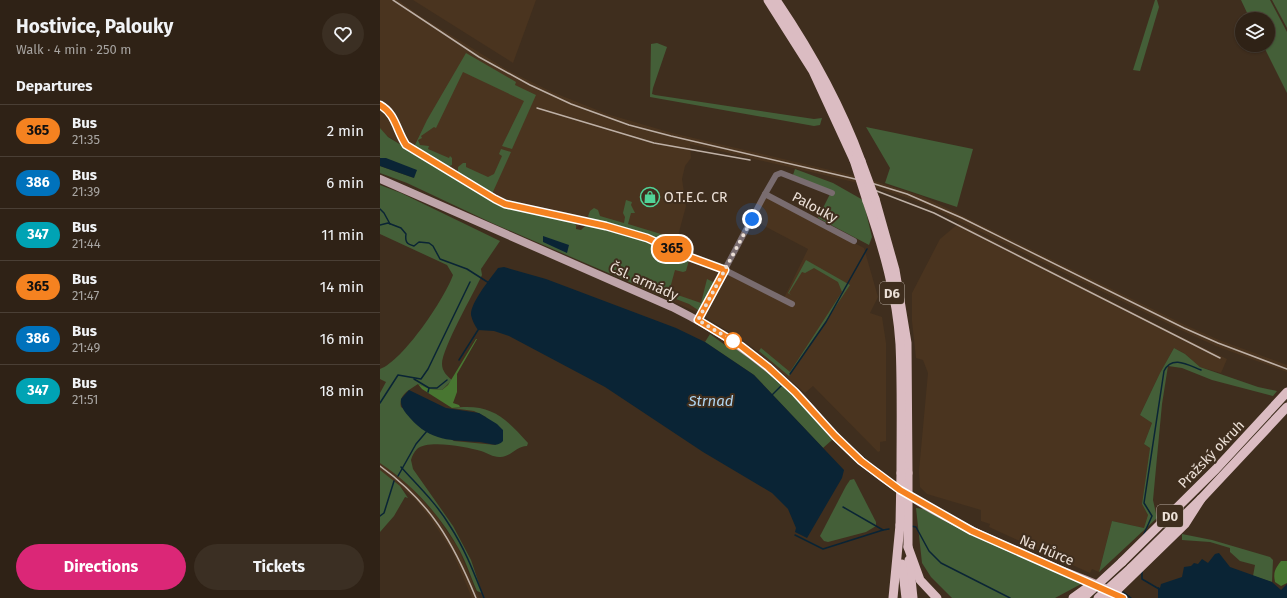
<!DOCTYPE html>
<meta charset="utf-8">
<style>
:root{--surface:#2f2216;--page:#3b2f23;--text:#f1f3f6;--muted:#a7a4a1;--line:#4a3f35;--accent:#db2777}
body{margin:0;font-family:"Fira Sans",sans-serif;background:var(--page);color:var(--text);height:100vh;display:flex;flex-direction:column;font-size:15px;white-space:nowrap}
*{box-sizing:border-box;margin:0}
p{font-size:13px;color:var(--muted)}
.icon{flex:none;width:22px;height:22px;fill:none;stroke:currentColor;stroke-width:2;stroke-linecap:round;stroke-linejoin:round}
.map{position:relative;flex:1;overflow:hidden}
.details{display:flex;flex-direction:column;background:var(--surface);width:380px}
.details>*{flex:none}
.badge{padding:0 8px;border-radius:13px;font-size:14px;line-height:26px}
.controls{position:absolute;left:855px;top:12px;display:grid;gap:8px}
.controls a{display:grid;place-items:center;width:40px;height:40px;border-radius:50%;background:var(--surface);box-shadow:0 1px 3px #0004,0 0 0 1px var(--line);font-size:20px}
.you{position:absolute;width:20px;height:20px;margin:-10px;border:3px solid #fff;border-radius:50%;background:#1a73e8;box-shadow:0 0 0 6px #1a73e833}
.map>.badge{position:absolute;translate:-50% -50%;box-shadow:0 0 0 2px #fff}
h2{padding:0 16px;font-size:15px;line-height:36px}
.round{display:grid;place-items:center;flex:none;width:42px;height:42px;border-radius:21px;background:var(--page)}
.summary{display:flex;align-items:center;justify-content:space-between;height:68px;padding:0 16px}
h1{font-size:19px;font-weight:700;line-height:30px}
.button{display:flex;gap:8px;margin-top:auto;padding:8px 16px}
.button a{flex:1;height:46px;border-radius:24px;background:var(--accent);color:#fff;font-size:16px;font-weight:700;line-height:46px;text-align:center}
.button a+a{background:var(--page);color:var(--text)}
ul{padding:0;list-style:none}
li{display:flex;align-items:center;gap:12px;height:52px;padding:0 16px;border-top:1px solid var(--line)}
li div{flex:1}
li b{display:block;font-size:15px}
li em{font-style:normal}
li .badge{min-width:44px;font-weight:700;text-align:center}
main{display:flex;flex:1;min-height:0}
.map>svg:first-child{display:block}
</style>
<main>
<section class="details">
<div class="summary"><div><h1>Hostivice, Palouky</h1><p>Walk · 4 min · 250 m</p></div><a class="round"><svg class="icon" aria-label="heart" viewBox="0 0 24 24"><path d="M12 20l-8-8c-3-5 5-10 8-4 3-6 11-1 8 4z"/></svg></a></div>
<h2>Departures</h2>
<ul>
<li><span class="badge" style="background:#f58220;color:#111">365</span><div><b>Bus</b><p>21:35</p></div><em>2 min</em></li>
<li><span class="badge" style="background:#0072bc;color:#fff">386</span><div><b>Bus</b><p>21:39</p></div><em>6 min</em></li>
<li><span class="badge" style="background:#00a3b4;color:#fff">347</span><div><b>Bus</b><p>21:44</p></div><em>11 min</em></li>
<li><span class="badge" style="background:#f58220;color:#111">365</span><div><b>Bus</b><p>21:47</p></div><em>14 min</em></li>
<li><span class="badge" style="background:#0072bc;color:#fff">386</span><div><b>Bus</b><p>21:49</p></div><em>16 min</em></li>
<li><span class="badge" style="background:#00a3b4;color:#fff">347</span><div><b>Bus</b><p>21:51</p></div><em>18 min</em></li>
</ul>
<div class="button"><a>Directions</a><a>Tickets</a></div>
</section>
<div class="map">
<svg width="907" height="598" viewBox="0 0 907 598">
<rect width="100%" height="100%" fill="#3f2e1e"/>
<g fill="#4a341f">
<path d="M0,0H18L40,16L129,71L172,92L227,114L292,133L488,179L542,196L805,325L839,340L907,365V372L836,346L803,331L540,202L487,185L310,144L311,158L305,166L302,179L306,206L295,247L341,263L347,269L404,298L428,249L373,220L386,197L484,248L498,297L490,313L502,317L506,343V441L500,442V451L498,452L433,386L425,393L372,347L319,313L247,282L264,241L208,225H200L196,228L120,205L4,134L0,128Z"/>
<path d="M33,0H156L133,63Z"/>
<path d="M579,223L792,332L847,359L841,373L820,367L805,354L794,348L780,373L760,415L772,423L764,444L770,448L762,504L768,515L764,528L732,521L719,572L712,569L710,573L609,527L610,524L601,521V510L547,494L540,487L539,471L548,373L543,360L536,358L532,321V293L560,239Z"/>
<path d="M0,462L27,483L56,515L78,548L99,598H92L72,551L51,519L35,499L0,470Z"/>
</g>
<g fill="#445f38">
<path d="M775,0H777L779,7L760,71L753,70Z"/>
<path d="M861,0H890L907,32V93L883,45H888V19H870Z"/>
<path d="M892,0H907V28Z"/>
<path d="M277,43L287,47L273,88L272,94L275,95L434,119L442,118L440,125L434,126L270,97L271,44Z"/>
<path d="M86,53L136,82L135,85L156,95L132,149L122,146L144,101L83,72L56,128L54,127L41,136L42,138L38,140L40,145L49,146L48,149L69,158L70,156L72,158V165L67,167L34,147L47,120Z"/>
<path d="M486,127L593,149L577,207L505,183L510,168Z"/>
<path d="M0,128L8,137L115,202L193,221L196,225V229L201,230L206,225H213L265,239L309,260L306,271L303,272L295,270L289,292L321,303L327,279L333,282L334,286L322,306L318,310L309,304L296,299L295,301L283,295L282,296L112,223L27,183L0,173V166L34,178L0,158Z"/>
<path d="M121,149L131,152L112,194L78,173V167L83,163H86V167L108,177L114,174L122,156L119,154Z"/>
<path d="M415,169L453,183L483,200L492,237L489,245L438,218L451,192L413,175Z"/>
<path d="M0,185L21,193L120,241L101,269L102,275C94,293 62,348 62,364C62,371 67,376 72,380L62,390L50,389L38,384C29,390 18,395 21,407L74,441L116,445L106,417L94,411L72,408C110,403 124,416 148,443L147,446C136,446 130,458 119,457C113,457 107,453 101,451C88,447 48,439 37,449C34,452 32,456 31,460L33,469L73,526L91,560L102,593L97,591C91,578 87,564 80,551C61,516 33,485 0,463V393L6,382L0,379V369C23,361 65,298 73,275L67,265L0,234Z"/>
<path d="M246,200L252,202L251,205L255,213H251L248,224L284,235L286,238L285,241L282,242L263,233L211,219L208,216L210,211L214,208L218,210L220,216L244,223L245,217L243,213Z"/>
<path d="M426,260L470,285L409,376L379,351L381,348L410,372L462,292L458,282L434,268L425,273L422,272L409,293L411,295L408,293Z"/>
<path d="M330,334L349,348L352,346L356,348L402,384L427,409L452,440L443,448L374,375L325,342Z"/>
<path d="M794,348L805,354L820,367L878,387L897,391L893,396L832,380L802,368L788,366L782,404L773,500L777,518L719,572L732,521L764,528L768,515L762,504L770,448L764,444L772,423L760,415L780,373Z"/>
<path d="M0,470L20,486L28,498L25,497L14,516L0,532Z"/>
<path d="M474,479L496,522V526L486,532L448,542L444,541L440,536L466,486L470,480Z"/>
<path d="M536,508L544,509L597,537L703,583L675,598H572L551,577L542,563Z"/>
<path d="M802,534L832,540L890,557L893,560L892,582L873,576L875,565L860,561L850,552V548L830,542L802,540Z"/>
</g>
<g fill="#487631">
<path d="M96,339H97L77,374V392L73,403L79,405L80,407L72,408L42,389L38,384L50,389L62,390L68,385Z"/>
<path d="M901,561H907V583L901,586L895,582C893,572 895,569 901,561Z"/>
</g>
<g fill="#0a2435">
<path d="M0,158H6L37,170L34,178L0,166Z"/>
<path d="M163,236L189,245L187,253L163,242Z"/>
<path d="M124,267L166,279L296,328L325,342L374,375L464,470L462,478L427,538L415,532L416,528L408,509L392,493L323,452L225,387L129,336L114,331L98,330C95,326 92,320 91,315C90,303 111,278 118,268Z"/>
<path d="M29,390L66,408L99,413L117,424L123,430V441C117,448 109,443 100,442C71,440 51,442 30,418C25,412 20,407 21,399Z"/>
<path d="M839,553L850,567L892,582L901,590L907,584V598H778V587L780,588L781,584L802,577L804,567L811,566L814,563L818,564L822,559L828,563L835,554Z"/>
</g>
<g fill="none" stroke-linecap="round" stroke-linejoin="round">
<g stroke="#0a2435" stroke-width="1.5">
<path d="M0,209L4,213L10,224"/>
<path d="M0,225L8,223L21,228L26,234C25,241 26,244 34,246L39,242L49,243L53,246L60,259L87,269L109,283"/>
<path d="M79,360L98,330"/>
<path d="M410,374L446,322L487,249"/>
<path d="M34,379L49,388"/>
<path d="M48,392L49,388H57L67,380"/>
<path d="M392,395L401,386"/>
<path d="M0,403L18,375L41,379L48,369L90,282"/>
<path d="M21,467C38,486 57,504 70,526C85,549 94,573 104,598"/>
<path d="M18,476L36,444L47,431"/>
<path d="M463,507L503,530L509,529"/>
<path d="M0,516L4,513L14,481"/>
<path d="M531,526L536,527L549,551L561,563L630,598"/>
<path d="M415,535L443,549L503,530"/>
<path d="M763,536L772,516L764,503L784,371C792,355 808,365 821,370"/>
<path d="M762,570V579L779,589"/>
<path d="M743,592L751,598"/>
</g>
<g stroke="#796c6f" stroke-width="6">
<path d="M0,105C16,114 16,130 25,145L115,199L125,204L226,226L267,238L307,256L337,266L412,304"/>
<path d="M385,194L396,175L401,173L452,193"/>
<path d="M318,320L385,194L474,241"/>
</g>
<path stroke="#bfa5aa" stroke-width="8" d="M0,179L292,307C340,331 375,355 414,391C429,405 441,421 455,436C474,456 496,474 520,490C568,522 621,544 674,567C696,577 723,584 743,598"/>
<g stroke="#dbbcc2" stroke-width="9">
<path d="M388,0L433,71L474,160"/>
<path d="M396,0C430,50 460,104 481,161"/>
<path d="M495,199L515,270L527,343L528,473"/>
<path d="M487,201C503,247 517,295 520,344C522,387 521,430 521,473"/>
<path d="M528,547L540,580L557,598"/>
<path d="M529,560L533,598"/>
<path d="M742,562L836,469L907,392"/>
<path d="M522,564L526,598"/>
<path d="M751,568L821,499L907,407"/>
<path d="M513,598L520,525"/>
<path d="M693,598L707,588"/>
</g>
<g stroke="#beb0a6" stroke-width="1.5">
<path d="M13,0L99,57L150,85L191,104L249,125L291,136L488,182L527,194L582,218L804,328L838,343L907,369"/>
<path d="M157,108L274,143L370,160"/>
<path d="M489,188L554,213L840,358"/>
<path d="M0,466C50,502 73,542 96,598"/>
</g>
<g stroke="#dbbcc2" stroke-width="9">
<path d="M474,160L487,201"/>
<path d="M481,161L495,199"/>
<path d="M528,473V547"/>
<path d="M520,525L521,473"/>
<path d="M703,598L742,562"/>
<path d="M718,598L751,568"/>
<path d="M729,598L805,524L821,499"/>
</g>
</g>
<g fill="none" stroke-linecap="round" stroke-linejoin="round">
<defs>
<path id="line" d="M0,105C16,114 16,130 26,145L115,199L125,204L226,226L267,238L307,256L345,270L318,320L361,346L388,367L415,392L455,436L481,461L520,490L592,531L743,598"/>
</defs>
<use href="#line" stroke="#fff" stroke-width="9"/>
<use href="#line" stroke="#f58220" stroke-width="6"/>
<path stroke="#ece0d7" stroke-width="4" stroke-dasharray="0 7.2" d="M353,341L318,320L372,219"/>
</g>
<defs>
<symbol id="shop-ring" viewBox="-11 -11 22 22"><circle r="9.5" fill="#3f2e1e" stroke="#51d397" stroke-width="1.5"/><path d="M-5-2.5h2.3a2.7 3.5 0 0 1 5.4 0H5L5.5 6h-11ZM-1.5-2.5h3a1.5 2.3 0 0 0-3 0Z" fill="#51d397"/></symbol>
</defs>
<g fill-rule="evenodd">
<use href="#shop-ring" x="259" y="186" width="22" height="22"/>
</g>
<circle fill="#fff" stroke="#f58220" stroke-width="2" cx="353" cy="341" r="8"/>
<g text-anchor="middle" stroke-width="4" stroke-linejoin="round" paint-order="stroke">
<g fill="#3f2e1e" stroke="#b8aba0" stroke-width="1">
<rect x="500" y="282" width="24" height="22" rx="3"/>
<rect x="777" y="505" width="26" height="22" rx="3"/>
</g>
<g font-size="13" font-weight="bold" fill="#ece0d7">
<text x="512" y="298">D6</text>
<text x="790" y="521">D0</text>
</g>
<g font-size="14" fill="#ece0d7" stroke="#3f2e1e" text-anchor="start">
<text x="284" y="202">O.T.E.C. CR</text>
</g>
<g font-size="14" fill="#ece0d7" stroke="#3f2e1e">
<text transform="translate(435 207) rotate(28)" y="5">Palouky</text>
<text transform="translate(264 281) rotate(24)" y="5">Čsl. armády</text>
<text transform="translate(831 454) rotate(-46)" y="5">Pražský okruh</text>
<text transform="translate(667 550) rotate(23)" y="5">Na Hůrce</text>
</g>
<g font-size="15" font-style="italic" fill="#afd5f1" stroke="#3f2e1e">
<text x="331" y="406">Strnad</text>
</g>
</g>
</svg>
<div class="controls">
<a><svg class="icon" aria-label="layers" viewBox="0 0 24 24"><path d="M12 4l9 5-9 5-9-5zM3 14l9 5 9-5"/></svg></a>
</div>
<div class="you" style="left:372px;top:219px"></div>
<b class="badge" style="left:292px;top:249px;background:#f58220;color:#111">365</b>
</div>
</main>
